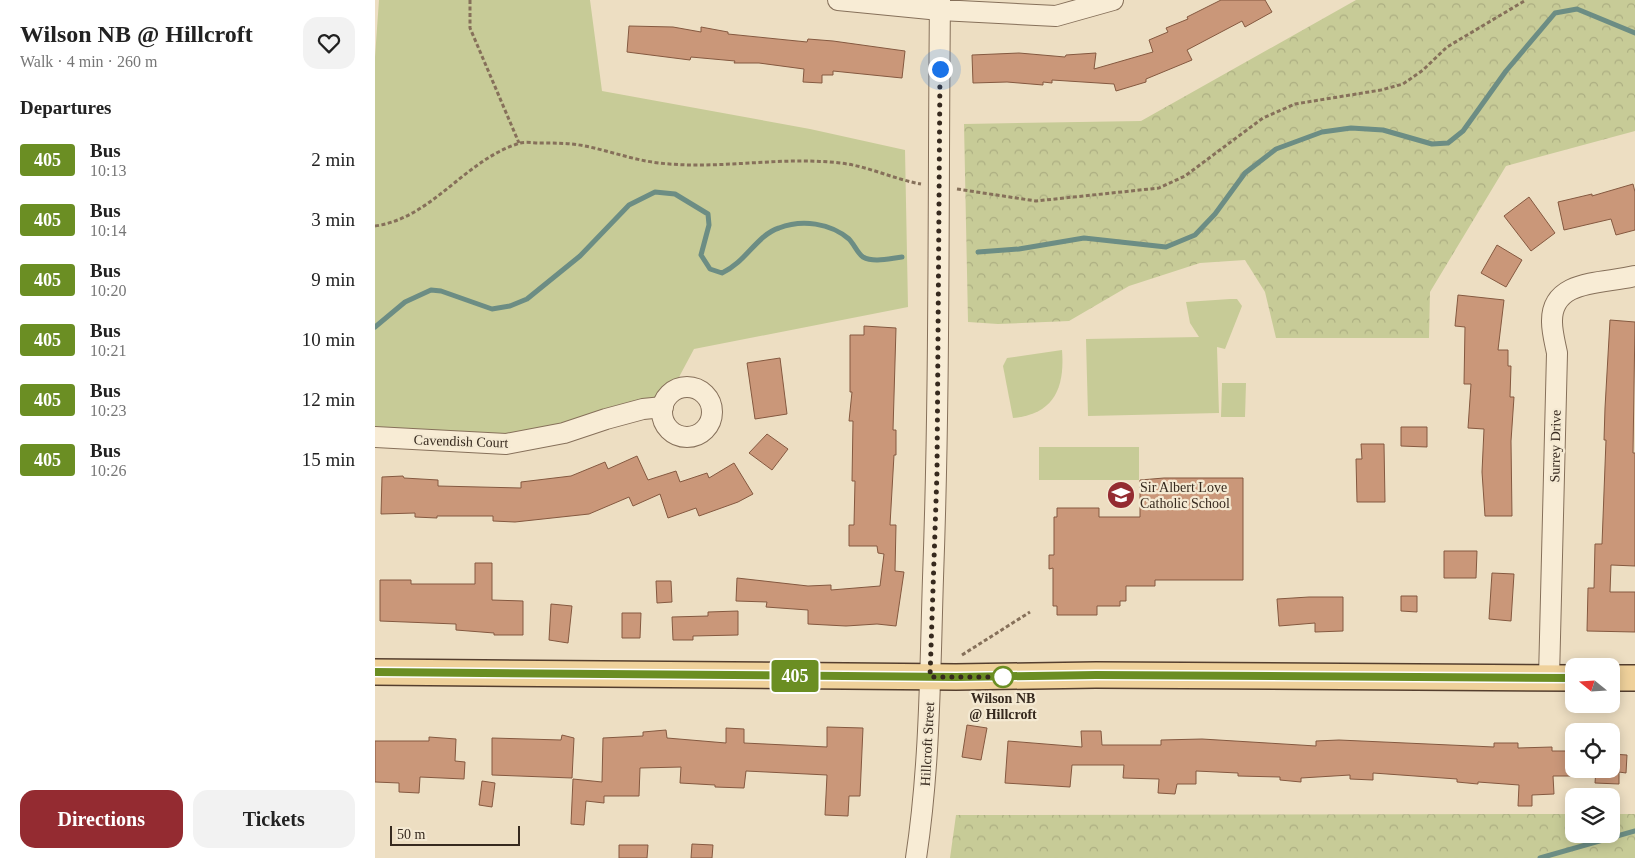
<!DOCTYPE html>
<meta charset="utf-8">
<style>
:root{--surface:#fff;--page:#f2f2f2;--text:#222;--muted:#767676;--accent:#942b31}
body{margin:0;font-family:"Times New Roman",serif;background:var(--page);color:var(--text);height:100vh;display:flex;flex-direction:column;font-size:19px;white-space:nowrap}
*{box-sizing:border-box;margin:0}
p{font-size:16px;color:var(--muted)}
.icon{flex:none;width:28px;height:28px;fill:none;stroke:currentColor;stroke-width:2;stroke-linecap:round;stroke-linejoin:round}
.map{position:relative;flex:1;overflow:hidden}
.side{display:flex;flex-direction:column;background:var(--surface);width:375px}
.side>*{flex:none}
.badge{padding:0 10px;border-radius:4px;font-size:18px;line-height:32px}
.needle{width:32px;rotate:288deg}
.fabs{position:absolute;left:1190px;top:658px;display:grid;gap:10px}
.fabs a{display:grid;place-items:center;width:55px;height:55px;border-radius:10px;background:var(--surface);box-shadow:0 2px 12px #0003;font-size:25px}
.scale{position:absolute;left:15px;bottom:12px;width:130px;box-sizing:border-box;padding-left:5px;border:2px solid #36291e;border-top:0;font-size:14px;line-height:18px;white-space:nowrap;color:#36291e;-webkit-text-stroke:4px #f4e9d2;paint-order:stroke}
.you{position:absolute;width:25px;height:25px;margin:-12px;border:4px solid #fff;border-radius:50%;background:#1a73e8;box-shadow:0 0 0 8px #1a73e833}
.map>.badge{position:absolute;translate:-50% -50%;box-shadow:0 0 0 2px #fff}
h2{padding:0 20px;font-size:19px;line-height:45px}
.round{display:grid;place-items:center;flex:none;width:52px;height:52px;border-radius:15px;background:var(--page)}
.overview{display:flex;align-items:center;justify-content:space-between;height:85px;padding:0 20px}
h1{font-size:24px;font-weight:600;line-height:38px}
.button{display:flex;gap:10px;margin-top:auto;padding:10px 20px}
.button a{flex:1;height:58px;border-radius:15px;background:var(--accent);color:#fff;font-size:20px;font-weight:600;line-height:58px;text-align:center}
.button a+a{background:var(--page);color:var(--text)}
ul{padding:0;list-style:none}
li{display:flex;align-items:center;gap:15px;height:60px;padding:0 20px}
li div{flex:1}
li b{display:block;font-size:19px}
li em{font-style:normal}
li .badge{min-width:55px;font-weight:700;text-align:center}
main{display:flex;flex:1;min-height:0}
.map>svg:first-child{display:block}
</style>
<main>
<section class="side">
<div class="overview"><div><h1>Wilson NB @ Hillcroft</h1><p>Walk · 4 min · 260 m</p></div><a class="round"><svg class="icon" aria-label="heart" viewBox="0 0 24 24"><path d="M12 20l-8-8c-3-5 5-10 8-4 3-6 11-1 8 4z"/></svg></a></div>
<h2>Departures</h2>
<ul>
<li><span class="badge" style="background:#6b8e23;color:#fff">405</span><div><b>Bus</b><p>10:13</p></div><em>2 min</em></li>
<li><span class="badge" style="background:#6b8e23;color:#fff">405</span><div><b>Bus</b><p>10:14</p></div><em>3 min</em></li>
<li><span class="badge" style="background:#6b8e23;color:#fff">405</span><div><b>Bus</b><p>10:20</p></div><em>9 min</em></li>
<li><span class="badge" style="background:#6b8e23;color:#fff">405</span><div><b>Bus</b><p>10:21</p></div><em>10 min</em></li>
<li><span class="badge" style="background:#6b8e23;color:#fff">405</span><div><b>Bus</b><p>10:23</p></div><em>12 min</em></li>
<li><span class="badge" style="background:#6b8e23;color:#fff">405</span><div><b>Bus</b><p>10:26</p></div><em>15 min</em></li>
</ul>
<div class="button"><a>Directions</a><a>Tickets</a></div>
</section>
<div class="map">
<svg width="1260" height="858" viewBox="0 0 1260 858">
<defs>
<pattern id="forest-crowns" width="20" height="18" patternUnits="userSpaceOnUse" patternTransform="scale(1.25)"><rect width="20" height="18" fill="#c7cb97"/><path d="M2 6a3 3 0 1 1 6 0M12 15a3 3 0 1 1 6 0" fill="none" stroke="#acae82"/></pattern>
</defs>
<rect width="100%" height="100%" fill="#eddec2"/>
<g fill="url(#forest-crowns)">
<path d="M981,0H1260V131L1131,166L1055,292L1054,338H901L890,292L870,260L825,263L754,286L694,321L623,324L593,322L589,124L766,121Z"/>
<path d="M1199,814V834H1236V814H1260V858H575L581,815Z"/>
</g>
<g fill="#c7cb97">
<path d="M4,0H215L227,91L435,129L530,150L533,307L319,349L288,407L131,444L0,437V57Z"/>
<path d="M855,299H862L867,306L850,349L842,347L844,413L713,416L711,339L824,337L815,323L811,302Z"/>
<path d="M687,350C690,388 679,414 638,418L628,366L632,358Z"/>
<path d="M847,383H871L870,417H846Z"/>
<rect x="664" y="447" width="100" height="33"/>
</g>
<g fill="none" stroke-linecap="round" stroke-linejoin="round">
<g stroke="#6c8d84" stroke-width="5">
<path d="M603,252L644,249L709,238L791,247L820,235L840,214L870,173L901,149L947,132L976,128L1008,130L1057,144L1073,143L1088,131L1131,71L1180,13L1202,9L1260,33"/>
<path d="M0,327L30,302L56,290L66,291L117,309L135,306L152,299L205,256L254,205L280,192L300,194L333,214L334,225L326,255L335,269L347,273C371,262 382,235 404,228C427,219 455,223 474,239C479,244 483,254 488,257C499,263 516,258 527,257"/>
<path d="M1165,858L1260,831"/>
</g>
</g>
<g fill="#ca9779" stroke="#855940">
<path d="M846,0H890L897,12L870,27L867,21L812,50L817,60L771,79V82L741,91L739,84L677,80V83L668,82V85L632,82L598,83L597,55L644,53L690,57L691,55L721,53L719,69L778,52L774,40L793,32L791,28L813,19L812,17Z"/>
<path d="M254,26L298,27L326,32V27L353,32V34L432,42L433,39L458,41L530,51L527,78L458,71V75H447V83L428,82L429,69L384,63H359L360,61L316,57L315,60L252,52Z"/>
<path d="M1258,184L1260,192V230L1241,235L1236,219L1189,230L1183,202L1217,194V196Z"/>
<path d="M1154,197L1180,233L1156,251L1129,216Z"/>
<path d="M1122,245L1147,260L1131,287L1106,273Z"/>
<path d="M1083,295L1129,300L1123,350H1133V366H1136L1135,397H1139L1136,441L1137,516H1110L1107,472L1109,429L1093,428L1096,384H1089L1090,327L1080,326Z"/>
<path d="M1235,320L1260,322L1258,453H1260V566L1236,565L1235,592H1260V632L1212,631L1213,588H1219L1220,544H1227L1231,440H1229L1230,408Z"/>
<path d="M489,326L521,328L518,430H521V455H519L515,525H521L520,571L529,572L521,626L502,624L471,626L433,624V610L391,607L392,602L361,601L362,578L433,586L456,585V590L505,586L509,554L503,553L502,546H474V525H479L480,481H477L478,421H474L477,392H475V335H489Z"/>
<path d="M405,358L412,414L380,419L372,363Z"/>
<path d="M1026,427H1052V447L1026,446Z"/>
<path d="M392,434L413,449L397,470L374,453Z"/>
<path d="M986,444H1009L1010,502H982L981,459H987Z"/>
<path d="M262,456L273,480L301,471L305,482L332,473L334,478L359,463L378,494L363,502L324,516L321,508L293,518L285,494L258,506L254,497L214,514L140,522L118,521V516H62V518L40,517V513L6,514L7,477L28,476L29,478L63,480V486L146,488V482L196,476L230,462L233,469Z"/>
<path d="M789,478H868V580H780V586H751V601H745V606H722V615H682V606H678V568L674,569V555H679V517H682V508H724V517H765V480Z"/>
<path d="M1069,551H1102L1101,578H1069Z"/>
<path d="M100,563H117V600L148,601V635H119V633L81,630V624L5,621V580H36V584H100Z"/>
<path d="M1117,573L1139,574L1136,621L1114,619Z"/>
<path d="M281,581H296L297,602L282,603Z"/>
<path d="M1026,596H1042V612L1026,611Z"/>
<path d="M934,597H968V631L940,632V623L904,626L902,599Z"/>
<path d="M176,604L197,606L193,643L174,640Z"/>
<path d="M363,611V635L318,636V640H298L297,617L333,616V612Z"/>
<path d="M247,613H266L265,638H247Z"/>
<path d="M592,725L612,728L606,760L587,757Z"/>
<path d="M452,727L488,728L485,796H474L473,816L450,815L452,775L371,771L369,788L340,787V785L305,783L306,767L265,768L264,796H229V803L211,801L209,825L196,824L198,779L227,782L228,738L268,736V732L291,730L292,738L351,743V728L369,729V743L452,747Z"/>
<path d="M706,731H726L727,745H786V740L827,739L941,746V741L964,740L1119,747V743H1143V748L1177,747V751H1199V776H1178L1179,794L1157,795V806H1143L1144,785L1103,782V784L1082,782V779L998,773V780L975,779V775L926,778V782L905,780V777L863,776V773L821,771V784H802L800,794L783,793L784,779L748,778L749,765H697L695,787L630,783L633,741L707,747Z"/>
<path d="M187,735L199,738L197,778L117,775V738L186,740Z"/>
<path d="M54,737L81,739L80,761L90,762L89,779L45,777L44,793L24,792V783L0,782V741H54Z"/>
<path d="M1236,754L1252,755L1251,773L1244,772V784L1220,783L1221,769H1236Z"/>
<path d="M107,781L120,783L117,807L104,805Z"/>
<path d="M317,844L338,845L337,858H316Z"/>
<path d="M244,845H273L272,858H244Z"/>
</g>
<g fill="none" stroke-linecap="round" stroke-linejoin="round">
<defs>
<g id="minor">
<path d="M463,0L565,10L681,16L738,0"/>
<circle cx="312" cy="412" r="25"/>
<path d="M0,437L131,444L189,433L231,419L268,409L288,407"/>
<path d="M1174,678L1182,353C1180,343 1177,332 1177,322C1176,278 1230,284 1260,276"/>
<path d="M541,858C555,766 555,672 558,578C565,386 563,193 565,0"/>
</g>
<g id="major">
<path d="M0,672L581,677L721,675L1199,678"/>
<path d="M1236,678H1260"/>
</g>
</defs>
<use href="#minor" stroke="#86705a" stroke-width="22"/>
<use href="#major" stroke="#543e2e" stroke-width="28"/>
<g stroke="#86705a" stroke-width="3" stroke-dasharray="4 2.5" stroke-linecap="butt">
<path d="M95,0V28L144,143"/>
<path d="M582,189L661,201L784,188L810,176L888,118L920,104L1006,90L1028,84L1048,70L1072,47L1151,0"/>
<path d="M0,226C57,218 88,162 142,144C148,141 158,143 164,143C180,143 195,143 210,146C235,151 258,160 284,163C344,170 405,156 465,163C493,166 518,179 546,184"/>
<path d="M587,655L655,612"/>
</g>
<use href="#minor" stroke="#f8ecd5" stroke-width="20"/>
<use href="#major" stroke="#efd19b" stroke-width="25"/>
</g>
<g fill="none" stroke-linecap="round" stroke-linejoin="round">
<defs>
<path id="line" d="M0,672L581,677L721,675L1199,678"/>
</defs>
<use href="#line" stroke="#fff" stroke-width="11"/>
<use href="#line" stroke="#6b8e23" stroke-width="8"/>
<path stroke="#36291e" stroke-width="5" stroke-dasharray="0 9" d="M565,69L562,472L555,677H630H628"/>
</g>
<defs>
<symbol id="school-disc" viewBox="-11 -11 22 22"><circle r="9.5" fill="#942b31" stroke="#f4e9d2"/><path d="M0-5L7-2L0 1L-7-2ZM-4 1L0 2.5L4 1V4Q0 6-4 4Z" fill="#fff"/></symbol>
</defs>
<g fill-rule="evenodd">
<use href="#school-disc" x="730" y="479" width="32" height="32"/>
</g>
<circle fill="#fff" stroke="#6b8e23" stroke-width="2.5" cx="628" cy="677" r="10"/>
<g text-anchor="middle" stroke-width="4.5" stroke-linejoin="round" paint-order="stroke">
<g font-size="14" fill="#36291e" stroke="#f4e9d2">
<text transform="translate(86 441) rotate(2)" y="5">Cavendish Court</text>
<text transform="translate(1180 446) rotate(-89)" y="5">Surrey Drive</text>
<text transform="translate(552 744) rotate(-87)" y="5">Hillcroft Street</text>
</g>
<g font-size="14" fill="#36291e" stroke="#f4e9d2" text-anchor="start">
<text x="765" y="492">Sir Albert Love<tspan x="765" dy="16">Catholic School</tspan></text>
</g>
<g font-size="14" font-weight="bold" fill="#36291e" stroke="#f4e9d2">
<text x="628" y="703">Wilson NB<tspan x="628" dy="16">@ Hillcroft</tspan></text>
</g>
</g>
</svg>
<div class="fabs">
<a><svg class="needle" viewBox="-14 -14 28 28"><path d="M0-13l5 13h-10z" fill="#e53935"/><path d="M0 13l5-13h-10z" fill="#767676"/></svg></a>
<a><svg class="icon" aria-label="locate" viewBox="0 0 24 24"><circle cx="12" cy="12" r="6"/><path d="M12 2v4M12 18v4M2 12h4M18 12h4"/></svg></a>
<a><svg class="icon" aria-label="layers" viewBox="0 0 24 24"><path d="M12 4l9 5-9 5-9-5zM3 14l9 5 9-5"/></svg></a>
</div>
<div class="scale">50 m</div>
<div class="you" style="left:565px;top:69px"></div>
<b class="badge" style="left:420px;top:676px;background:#6b8e23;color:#fff">405</b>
</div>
</main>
